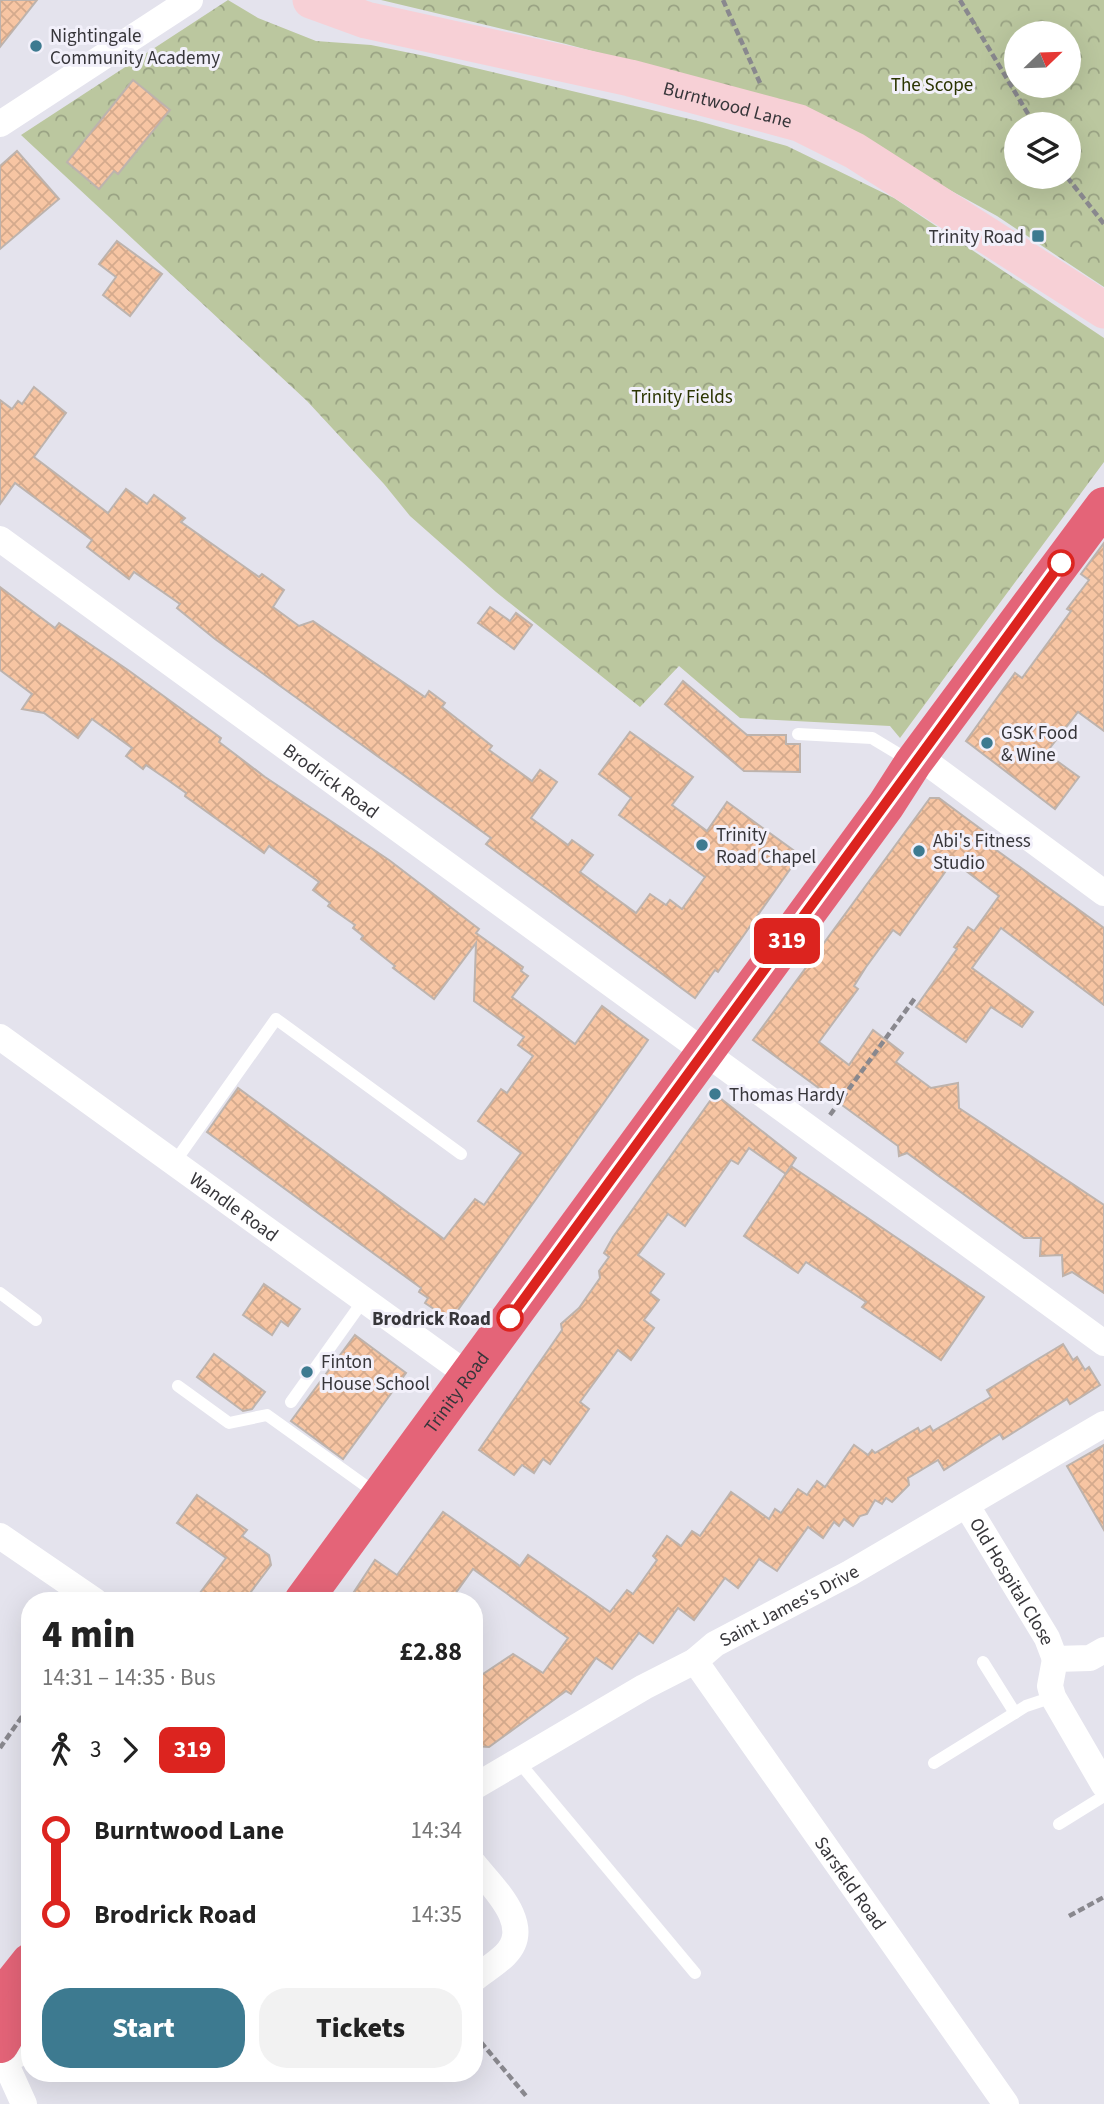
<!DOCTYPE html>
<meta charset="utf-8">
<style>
:root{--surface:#fff;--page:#f2f2f2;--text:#222;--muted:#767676;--accent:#3d7a90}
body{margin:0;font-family:"Source Sans 3",sans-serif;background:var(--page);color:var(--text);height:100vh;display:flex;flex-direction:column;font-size:26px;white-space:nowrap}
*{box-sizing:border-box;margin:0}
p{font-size:23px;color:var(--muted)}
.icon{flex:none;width:38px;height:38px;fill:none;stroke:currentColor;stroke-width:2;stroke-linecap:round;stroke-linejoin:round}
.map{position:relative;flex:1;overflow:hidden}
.panel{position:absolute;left:21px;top:1592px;width:462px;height:490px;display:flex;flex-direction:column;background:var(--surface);border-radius:28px;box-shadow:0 7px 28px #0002}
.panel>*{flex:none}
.badge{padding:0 14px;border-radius:10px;font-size:24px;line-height:46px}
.needle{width:46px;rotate:67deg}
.fabs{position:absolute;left:1004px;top:21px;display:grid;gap:14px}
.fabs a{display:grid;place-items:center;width:77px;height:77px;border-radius:50%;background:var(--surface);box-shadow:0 7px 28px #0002;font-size:35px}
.map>.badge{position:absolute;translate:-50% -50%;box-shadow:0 0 0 4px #fff}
.legs{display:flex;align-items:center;gap:10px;height:77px;padding:0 21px;font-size:23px}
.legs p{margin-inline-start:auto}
.headline{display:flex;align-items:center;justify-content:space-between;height:119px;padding:0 21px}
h1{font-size:38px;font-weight:800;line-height:52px}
.action{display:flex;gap:14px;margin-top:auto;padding:14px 21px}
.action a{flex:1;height:80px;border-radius:28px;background:var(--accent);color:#fff;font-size:28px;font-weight:800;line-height:80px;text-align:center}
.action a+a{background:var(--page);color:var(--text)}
ul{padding:0 21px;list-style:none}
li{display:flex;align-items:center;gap:24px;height:84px;font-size:26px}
li i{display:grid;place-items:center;width:10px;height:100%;margin:0 9px;background:currentColor}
li i::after{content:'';width:18px;height:18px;margin:-9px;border:5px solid;border-radius:50%;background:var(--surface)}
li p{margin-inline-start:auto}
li:first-child i{background:linear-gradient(#0000 50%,currentColor 0)}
li:last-child i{background:linear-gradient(currentColor 50%,#0000 0)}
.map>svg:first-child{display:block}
</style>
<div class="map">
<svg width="1104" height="2104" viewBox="0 0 1104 2104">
<defs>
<pattern id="forest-crowns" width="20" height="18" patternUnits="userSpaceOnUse" patternTransform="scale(1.75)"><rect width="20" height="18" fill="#bbc79f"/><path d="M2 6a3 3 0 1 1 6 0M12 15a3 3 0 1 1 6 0" fill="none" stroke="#99a283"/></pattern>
<pattern id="building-cross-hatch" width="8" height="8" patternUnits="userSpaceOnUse" patternTransform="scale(1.75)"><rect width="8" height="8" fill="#f7c5a3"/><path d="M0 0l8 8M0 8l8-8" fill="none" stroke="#d4aa8d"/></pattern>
</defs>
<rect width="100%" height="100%" fill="#e4e3ed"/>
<g fill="url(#forest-crowns)" fill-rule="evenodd">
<path d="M228,0L258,18L316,41L371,45L425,56L702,122L787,146L894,198L1104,338V462L900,738L890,726L740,718L679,666L640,707L496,592L410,516L384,484L307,401L21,135Z"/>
<path d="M381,0H1104V287L997,216L797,106L566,44ZM1017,33H1069V86H1017ZM1017,124H1069V177H1017Z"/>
</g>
<g fill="url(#building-cross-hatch)" stroke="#bdb3ad" stroke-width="2">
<path d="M0,0H37L0,47Z"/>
<path d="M133,80L170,110L118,174L114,171L99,189L67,162Z"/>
<path d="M17,151L59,199L0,249V166Z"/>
<path d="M117,241L162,274L130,316L103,295L116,277L99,264Z"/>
<path d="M34,387L66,413L34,457L108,513L126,489L147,504L154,495L185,518L181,522L259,577L262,574L284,590L273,607L299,626L313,621L425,697L429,691L445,703L442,707L492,746L489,750L532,781L540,770L557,782L531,818L568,845L572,840L593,855L580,872L636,913L650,894L666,905L670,900L682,909L705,877L619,815L631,798L599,774L630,732L693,777L672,805L707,831L727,802L800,855L718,972L715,970L695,998L486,844L491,838L215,639L177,608L180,604L134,572L129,579L87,547L92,540L15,483L0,504V400L12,409L18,401L22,404Z"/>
<path d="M1104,543V731L1078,712L1046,753L1079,777L1055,809L966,741L1015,673L1022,678L1071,611L1067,609L1089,580L1081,574Z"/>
<path d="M0,587L55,628L59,623L128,670L221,738L219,742L265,777L389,860L479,929L476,933L523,967L521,971L528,976L512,997L575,1044L602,1006L648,1040L453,1317L448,1313L446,1317L425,1303L428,1298L419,1292L421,1288L207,1132L238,1088L444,1239L475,1199L484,1205L521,1153L478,1121L501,1089L507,1093L533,1056L518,1045L524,1037L474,1001L476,943L434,999L393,968L395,966L361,939L363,936L353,928L355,925L328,906L330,903L313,890L319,882L269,846L264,853L185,796L186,793L165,778L146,765L143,769L126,756L132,748L92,719L78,738L44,713L22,709L32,694L0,670Z"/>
<path d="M490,607L510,621L516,613L532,625L514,649L478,623Z"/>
<path d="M683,681L747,735H786V744H800V772L744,771L665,704Z"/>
<path d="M930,798H939L986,833L981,839L1104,928V1005L1001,928L972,968L1033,1012L1022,1027L991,1007L966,1042L916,1007L957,949L954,947L968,927L974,931L999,896L953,861L900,935L893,930L866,967L854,986L858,989L819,1042L849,1065L873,1030L903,1053L896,1062L931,1088L958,1083L959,1108L1104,1205V1293L1072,1272L1063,1276L1062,1255L1040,1256L1041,1238H1024L907,1153L899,1156L898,1146L753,1040Z"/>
<path d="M715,1094L796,1158L786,1174L749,1148L738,1164L731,1160L685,1226L668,1214L638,1255L664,1274L650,1293L659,1300L644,1320L654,1328L631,1360L618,1350L580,1402L589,1409L550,1464L543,1459L534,1473L522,1465L514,1475L479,1450L562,1330L561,1324L579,1308L600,1278L599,1271L609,1257L604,1253L613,1237Z"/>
<path d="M791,1166L984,1297L941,1360L862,1307L866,1302L806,1262L798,1273L744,1236Z"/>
<path d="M264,1284L300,1309L288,1326L281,1321L272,1335L243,1315Z"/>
<path d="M355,1335L406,1373L343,1459L291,1421Z"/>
<path d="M1063,1344L1073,1360L1077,1357L1085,1370L1089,1367L1100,1385L1070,1404L1067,1399L1003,1439L1000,1434L944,1470L938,1460L908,1478L909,1485L892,1502L886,1498L882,1504L875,1500L867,1514L860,1516L853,1526L844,1519L839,1526L834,1522L823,1538L808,1527L777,1571L759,1559L738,1588L725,1578L694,1620L678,1608L653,1643L639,1633L612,1669L596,1658L571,1694L566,1691L489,1747L474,1746V1680L513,1654L543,1673L568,1638L473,1569L450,1601H348L375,1560L397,1575L443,1512L520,1566L528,1555L610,1612L627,1590L633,1594L657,1560L653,1556L667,1536L681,1546L692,1531L700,1536L731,1492L769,1519L775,1509L781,1513L798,1489L807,1495L817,1481L825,1487L854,1445L868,1455L872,1450L875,1453L918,1428L920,1432L930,1426L933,1431L991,1397L987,1390Z"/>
<path d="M214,1354L265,1392L252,1409L243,1411L197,1377Z"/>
<path d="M1104,1445V1530L1067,1466Z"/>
<path d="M197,1495L247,1530L242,1536L269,1555L271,1565L244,1601H194L226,1558L177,1523Z"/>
</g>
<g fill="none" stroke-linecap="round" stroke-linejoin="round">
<g stroke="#89888e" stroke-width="4.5" stroke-dasharray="7 3.5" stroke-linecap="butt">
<path d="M723,0L760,83"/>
<path d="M960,0L1034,124"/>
<path d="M1067,177L1104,224"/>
<path d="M830,1115L915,998"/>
<path d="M0,1748L30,1705"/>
<path d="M1069,1916L1104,1897"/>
<path d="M474,2034L527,2097"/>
</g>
<g stroke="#fff" stroke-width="12">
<path d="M798,734L872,738L910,761"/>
<path d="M174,1163L276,1019L461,1154"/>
<path d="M0,1293L36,1320"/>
<path d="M178,1386L229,1423L267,1415L377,1494"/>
<path d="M291,1402L363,1301"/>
<path d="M983,1662L1015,1713"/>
<path d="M518,1761L695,1973"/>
<path d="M934,1763L1026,1706L1053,1697"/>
<path d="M1059,1824L1104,1796"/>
</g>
<g stroke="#fff" stroke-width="26">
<path d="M0,124L190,0"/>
<path id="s1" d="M0,539L1104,1343"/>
<path d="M918,756L1104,893"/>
<path id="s2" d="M0,1037L468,1375"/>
<path id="s3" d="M967,1506L1047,1638L1055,1659"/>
<path d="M0,1536L95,1601"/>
<path d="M1104,1650L1090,1658L1055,1659L1050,1686L1053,1697L1104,1785"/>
<path id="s4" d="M695,1661L1006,2104"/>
<path id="s5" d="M474,1787L644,1687L695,1661L715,1644L850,1573L1104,1424"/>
<path d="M474,1864C492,1887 535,1925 505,1955C496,1964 484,1971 474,1979"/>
<path d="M0,2062L30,2049"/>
<path d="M5,2062L24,2104"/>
</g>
<path stroke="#f7d0d6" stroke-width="37" id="s6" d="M311,0L366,20L630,78L799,123L855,151L1104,310"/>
<g stroke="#e46478" stroke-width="38">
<path id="s7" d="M303,1601L886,805L913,763L1104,506"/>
<path d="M0,2000L30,1962"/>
<path d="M0,2044L30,1993"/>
</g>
</g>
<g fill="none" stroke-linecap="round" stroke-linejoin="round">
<defs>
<path id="line-1" d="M510,1318L1061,563"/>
</defs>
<use href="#line-1" stroke="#fff" stroke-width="16"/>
<use href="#line-1" stroke="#dc241f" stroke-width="10"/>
</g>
<g fill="#3d7a90" stroke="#f2f0fa" stroke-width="2.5">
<circle cx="36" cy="46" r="7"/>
<rect x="1031" y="229" width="14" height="14" rx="3.5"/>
<circle cx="987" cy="743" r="7"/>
<circle cx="702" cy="845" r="7"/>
<circle cx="919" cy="851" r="7"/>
<circle cx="715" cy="1094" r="7"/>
<circle cx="307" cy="1372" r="7"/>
</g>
<g fill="#fff" stroke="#dc241f" stroke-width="3.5">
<circle cx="1061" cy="563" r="12"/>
<circle cx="510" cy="1318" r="12"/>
</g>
<g text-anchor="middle" stroke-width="6" stroke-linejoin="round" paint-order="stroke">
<g font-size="19" fill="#37363a" stroke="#f2f0fa" text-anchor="start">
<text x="50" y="42">Nightingale<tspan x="50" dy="22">Community Academy</tspan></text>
<text x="1024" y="243" text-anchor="end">Trinity Road</text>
<text x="1001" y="739">GSK Food<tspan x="1001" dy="22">&amp; Wine</tspan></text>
<text x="716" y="841">Trinity<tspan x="716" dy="22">Road Chapel</tspan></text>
<text x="933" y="847">Abi's Fitness<tspan x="933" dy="22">Studio</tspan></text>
<text x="729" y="1101">Thomas Hardy</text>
<text x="321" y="1368">Finton<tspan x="321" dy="22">House School</tspan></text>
</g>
<g font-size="19" fill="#2b3502" stroke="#f2f0fa">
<text x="932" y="91">The Scope</text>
<text x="682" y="403">Trinity Fields</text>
</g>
<g font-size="19" fill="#37363a" stroke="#f2f0fa">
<text dy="7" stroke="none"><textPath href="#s6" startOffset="430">Burntwood Lane</textPath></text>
<text dy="7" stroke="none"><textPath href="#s1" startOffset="410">Brodrick Road</textPath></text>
<text dy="7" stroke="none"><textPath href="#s2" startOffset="289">Wandle Road</textPath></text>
<text dy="7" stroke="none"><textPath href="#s7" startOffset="259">Trinity Road</textPath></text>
<text dy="7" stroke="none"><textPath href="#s3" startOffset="88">Old Hospital Close</textPath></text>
<text dy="7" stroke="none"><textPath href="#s5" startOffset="364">Saint James's Drive</textPath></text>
<text dy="7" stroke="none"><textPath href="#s4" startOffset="271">Sarsfeld Road</textPath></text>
</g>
<g font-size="19" font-weight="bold" fill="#37363a" stroke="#f2f0fa" text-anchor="end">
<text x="491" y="1325">Brodrick Road</text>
</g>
</g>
</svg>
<div class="fabs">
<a><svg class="needle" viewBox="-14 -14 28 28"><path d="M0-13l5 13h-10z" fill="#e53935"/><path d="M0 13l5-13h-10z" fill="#767676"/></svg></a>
<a><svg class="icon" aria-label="layers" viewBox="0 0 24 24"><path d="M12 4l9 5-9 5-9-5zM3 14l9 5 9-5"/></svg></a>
</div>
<b class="badge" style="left:787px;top:941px;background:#dc241f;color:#fff">319</b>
<section class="panel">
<div class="headline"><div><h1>4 min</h1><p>14:31 – 14:35 · Bus</p></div><b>£2.88</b></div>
<div class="legs"><svg class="icon" aria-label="walk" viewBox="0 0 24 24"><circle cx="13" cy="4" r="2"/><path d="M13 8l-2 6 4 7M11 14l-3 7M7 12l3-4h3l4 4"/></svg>3<svg class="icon" aria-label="forward" viewBox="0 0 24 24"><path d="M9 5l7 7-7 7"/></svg><b class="badge" style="background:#dc241f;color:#fff">319</b></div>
<ul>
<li><i style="color:#dc241f"></i><b>Burntwood Lane</b><p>14:34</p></li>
<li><i style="color:#dc241f"></i><b>Brodrick Road</b><p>14:35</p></li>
</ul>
<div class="action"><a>Start</a><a>Tickets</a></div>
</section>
</div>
